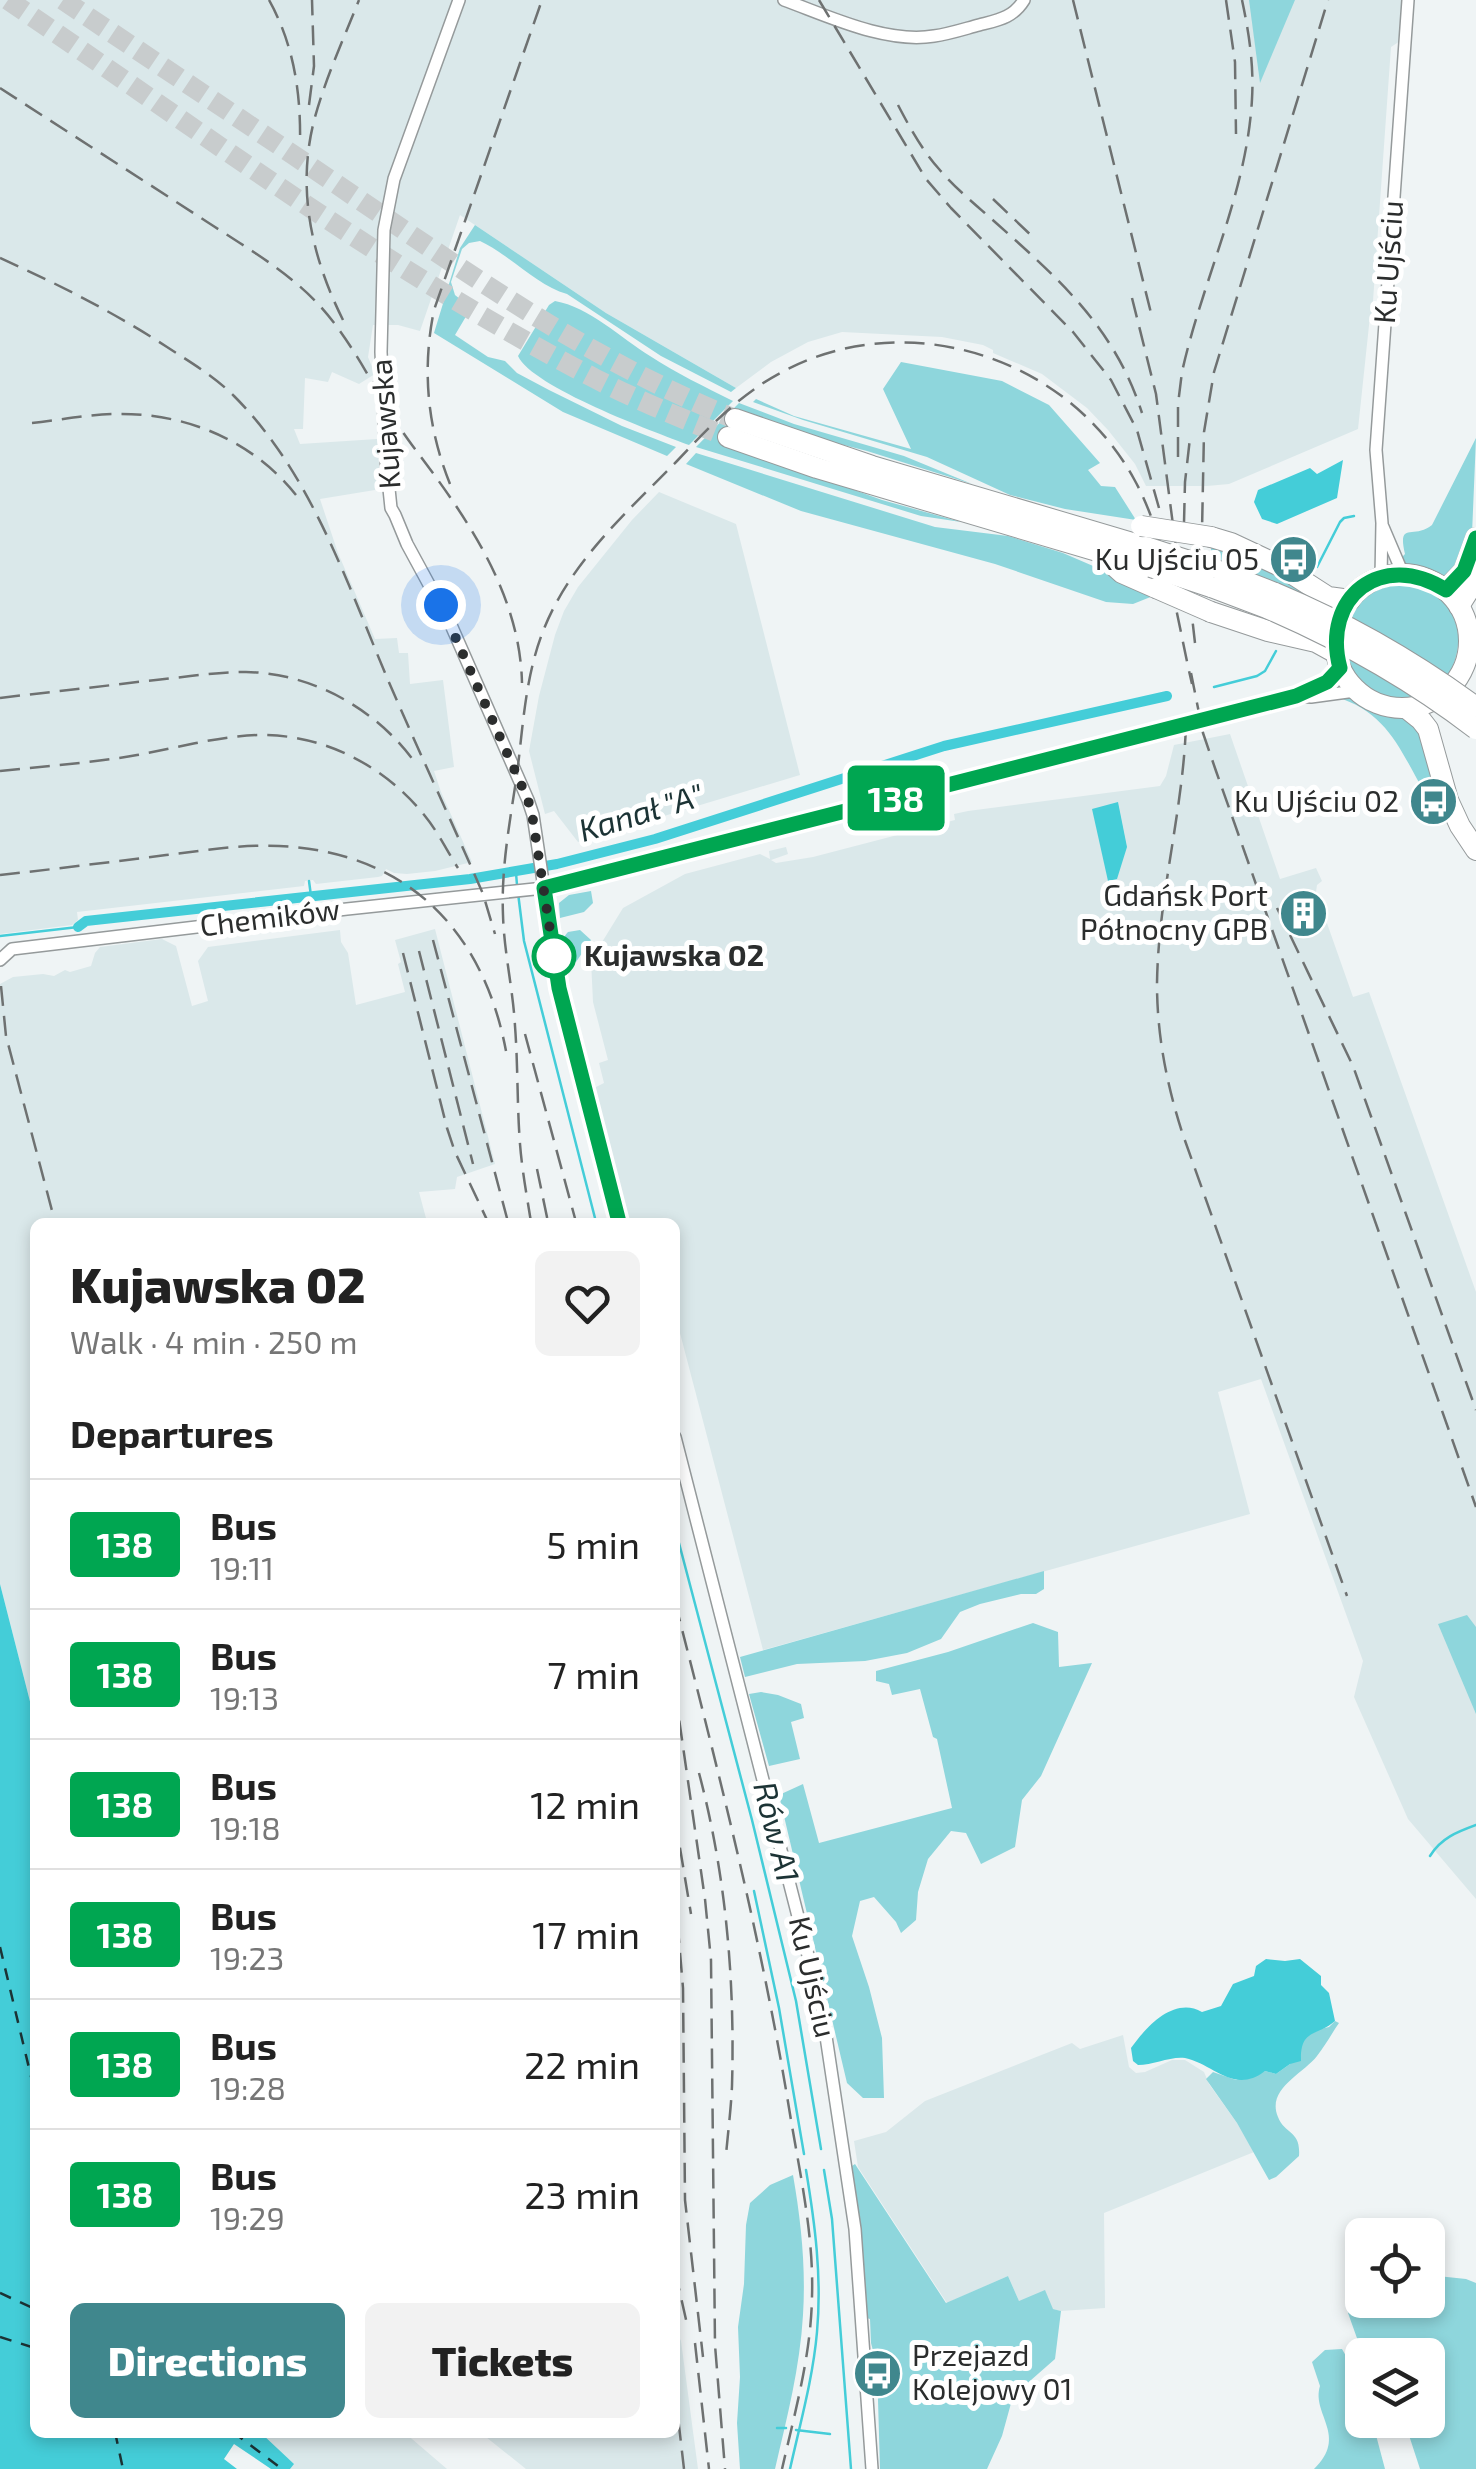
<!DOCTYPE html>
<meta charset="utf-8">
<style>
:root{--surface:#fff;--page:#f2f2f2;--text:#222;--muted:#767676;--line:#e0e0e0;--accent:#40878d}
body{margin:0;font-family:"Exo 2",sans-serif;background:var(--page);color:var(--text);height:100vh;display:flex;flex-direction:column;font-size:38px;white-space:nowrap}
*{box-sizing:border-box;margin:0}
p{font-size:32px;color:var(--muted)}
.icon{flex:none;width:55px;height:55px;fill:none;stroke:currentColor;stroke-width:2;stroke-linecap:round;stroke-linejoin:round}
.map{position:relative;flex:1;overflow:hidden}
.details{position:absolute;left:30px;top:1218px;width:650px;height:1220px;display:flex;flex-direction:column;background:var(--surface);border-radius:15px;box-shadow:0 5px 15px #0003}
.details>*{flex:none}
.badge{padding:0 20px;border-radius:8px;font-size:35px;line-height:65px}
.fabs{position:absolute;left:1345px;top:2218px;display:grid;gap:20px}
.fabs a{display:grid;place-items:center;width:100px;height:100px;border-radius:15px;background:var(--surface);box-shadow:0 5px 15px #0003;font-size:50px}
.you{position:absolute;width:50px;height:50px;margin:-25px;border:8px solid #fff;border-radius:50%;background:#1a73e8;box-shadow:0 0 0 15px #1a73e833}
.map>.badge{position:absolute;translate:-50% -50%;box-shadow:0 0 0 5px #fff}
h2{padding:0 40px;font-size:38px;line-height:90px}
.round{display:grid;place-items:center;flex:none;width:105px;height:105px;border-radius:15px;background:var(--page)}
.overview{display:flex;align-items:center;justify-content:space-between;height:170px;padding:0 40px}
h1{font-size:48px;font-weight:800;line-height:75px}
.cta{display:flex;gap:20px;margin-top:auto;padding:20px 40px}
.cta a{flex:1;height:115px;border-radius:15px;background:var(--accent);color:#fff;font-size:40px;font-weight:800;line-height:115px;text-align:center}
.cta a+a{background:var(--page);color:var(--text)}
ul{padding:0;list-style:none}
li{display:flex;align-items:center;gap:30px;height:130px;padding:0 40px;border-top:2px solid var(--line)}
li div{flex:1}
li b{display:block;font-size:38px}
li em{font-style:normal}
li .badge{min-width:110px;font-weight:700;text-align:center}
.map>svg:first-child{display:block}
</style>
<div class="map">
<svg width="1476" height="2469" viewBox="0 0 1476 2469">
<rect width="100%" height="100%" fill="#eff4f5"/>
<g fill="#dae8ea">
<path d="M0,0H1404L1400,41L1391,47L1372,315L1370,316L1358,429L1229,484L1207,486H1146L1135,464L1108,430L1087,408L1042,374L993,353V350L983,345L942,337L842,332L808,342L771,362L736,388L606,313L460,215L420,331L398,325H373L368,357L375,374L359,384L332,372L328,382L305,378L303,429H294L300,444L377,439L381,489L320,499L338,553L375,639L397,638L399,653H408L410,684L443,680L454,767L434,771L441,792L472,862L435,871L407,874L394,873L386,869L382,876L378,877L316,884L313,880L305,881L304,886L77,912L78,920L72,925L0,934Z"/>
<path d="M659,492L736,524L800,775L578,842L554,811L545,814L529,751L539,696L555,635L564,611L578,587L632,520Z"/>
<path d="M1230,734L1280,879L1316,868L1322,881L1317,885L1316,892L1353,997L1369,992L1476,1292V1899L1408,1819L1354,1697L1363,1661L1261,1379L1218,1392L1250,1514L763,1650L675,1314V1222H627L592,1089L604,1083L599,1063L608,1060L593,1002L591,960L623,908L685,874L760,854L770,859L769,851L786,847L788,854L771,860L776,863L813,857L955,820L954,814L968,811L1160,786L1166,776L1174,745Z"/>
<path d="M435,929L495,1164L457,1177L455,1189L419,1192L427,1222H35V1721L0,1584V984L13,977L43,974L54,976L65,970L70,972L91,966L95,953L100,947L162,939L176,946L192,1006L208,1001L198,961L208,947L340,930L341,942L348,953L356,1005L405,992L398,964L401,962L395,940Z"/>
<path d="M1123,2035L1129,2067L1136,2073L1145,2072L1172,2060H1185L1204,2072L1209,2084L1237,2123L1254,2152L1104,2213L1105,2308L1061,2311L1019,2301L1008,2276L947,2303L858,2167L854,2141L886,2132L925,2101L1072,2043L1080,2049Z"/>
<path d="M675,2329L681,2341L698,2469H526L481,2433L675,2432Z"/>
<path d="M261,2433H405L447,2469H290L293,2464Z"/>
</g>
<g fill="#8ed6dc">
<path d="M1249,0H1295L1260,83Z"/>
<path d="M475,225L606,313L736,388L731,392L661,356L567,294C537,286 510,255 480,241L469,243L462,249L451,282L455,295L471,308L455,335L488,357L505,361L517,373L549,390L622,426L676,447L667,456L563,412L434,333L460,248Z"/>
<path d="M555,301C589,307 621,338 650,356C676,373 705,387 733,401L689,445C654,432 532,387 518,356L549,305Z"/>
<path d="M901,362L1002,381L1049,405L1100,463L1088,470L1101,486L1115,487L1136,520L1065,509L1010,495L927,457L803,420L753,402L756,399L794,416L911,449L883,389Z"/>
<path d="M739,403L794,424L904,456L972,484L867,451L801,434L824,479L882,500L961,522L921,516L696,447Z"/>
<path d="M1476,438L1472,534L1467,558L1446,578L1411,568L1400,559L1405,554C1397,520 1414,540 1432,525Z"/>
<path d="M696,453L935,527L1008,536L1063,553L1158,594L1133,604L1106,602L995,564L801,511L686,464Z"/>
<path d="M1211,543L1268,565L1321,604L1211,560Z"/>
<path d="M1406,584C1454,592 1472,636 1447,677L1348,618C1362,595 1380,584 1406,584Z"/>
<path d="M1345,653L1419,697C1385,703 1354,687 1345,653Z"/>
<path d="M1350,696L1372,709L1407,717L1425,741L1431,782H1429L1430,794L1426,795C1401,752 1388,712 1336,697Z"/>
<path d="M591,891L593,903L584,912L560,918L559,903L569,895Z"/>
<path d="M580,930L591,940L576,962L566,964C563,952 559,941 568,932Z"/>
<path d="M1044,1571V1589L1036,1594H1021L980,1604L960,1612L941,1639L907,1653L865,1661L797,1664L745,1677L740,1657Z"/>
<path d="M1467,1615L1476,1627V1714L1438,1624Z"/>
<path d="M1033,1623L1058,1632L1059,1667L1092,1663L1041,1776L1022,1800L1015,1847L981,1864L966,1833L951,1831L928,1859L918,1892L916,1920L901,1933L896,1922L874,1897L860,1901L852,1936L869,1987L882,2038L884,2098H863L847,2083L779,1795L803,1784L819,1843L952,1808L937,1739L933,1737L920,1689L892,1695L889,1684L876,1681V1671L948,1652Z"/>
<path d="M761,1692L778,1695L801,1704L804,1718L791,1722L800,1759L769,1766L749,1694Z"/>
<path d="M1335,2021L1339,2023C1332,2033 1325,2046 1317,2056C1303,2074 1266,2089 1278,2117C1285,2135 1301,2130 1299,2156L1276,2177L1269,2180L1237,2123L1206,2079L1213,2072L1236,2080L1265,2071L1276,2074L1290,2064L1305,2038L1316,2030L1329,2027Z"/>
<path d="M855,2164L946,2303L1008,2276L1019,2301L1045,2290L1053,2309L1061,2311L1055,2359L1013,2396L1002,2436L987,2469H880L877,2366L871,2343L870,2319L867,2318L861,2232L852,2166Z"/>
<path d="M793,2175C801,2221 806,2267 803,2315C800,2367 787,2418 775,2469H740L737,2423L740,2377L738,2327L744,2284L746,2225L750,2203L770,2185Z"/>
<path d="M1428,2275L1466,2279L1476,2283V2469H1420L1404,2420H1428V2355H1363L1348,2313L1363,2300H1428Z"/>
<path d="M1342,2349L1362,2384V2420H1372L1385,2469H1314C1349,2436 1311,2414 1320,2386L1312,2362L1325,2350Z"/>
</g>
<g fill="#44cdd8">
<path d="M1343,460L1337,498L1277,524L1262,519L1254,502L1258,490L1310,468L1317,474Z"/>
<path d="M1118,802L1127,847L1117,879L1108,881L1092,809Z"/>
<path d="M0,1584L35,1721V2432L261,2433L294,2464L290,2469H271L234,2444L224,2459L237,2469H0Z"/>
<path d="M1266,1959L1285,1961L1300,1959L1321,1976V1985L1329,1993L1335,2021C1317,2037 1300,2028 1301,2061L1290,2064L1276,2074L1265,2071C1234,2095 1214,2064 1185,2058C1171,2056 1153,2065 1138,2065L1133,2061L1131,2048C1146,2027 1174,1996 1202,2012L1221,2006L1233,1984L1254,1976L1256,1966Z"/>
</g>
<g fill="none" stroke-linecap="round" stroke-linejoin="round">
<g stroke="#44cdd8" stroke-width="2.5">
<path d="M1317,567L1340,522L1344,518L1354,516"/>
<path d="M1214,687L1257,676L1265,671L1276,651"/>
<path d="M516,873L517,885"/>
<path d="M309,881L311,896"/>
<path d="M518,893L524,941L596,1222"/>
<path d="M0,936L78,927"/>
<path d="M675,1528L752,1820L796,2001L821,2149"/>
<path d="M1430,1856C1441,1838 1457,1832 1476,1825"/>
<path d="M754,1891L779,2008L804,2154"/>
<path d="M824,2170L832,2219L851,2469"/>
<path d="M777,2428H786"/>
<path d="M796,2430L830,2434"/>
<path d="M790,2469C800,2424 813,2378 817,2332C822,2277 815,2224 806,2170"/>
</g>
<path stroke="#44cdd8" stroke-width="10" d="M78,927L86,921L470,879L557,864L655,839L944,746L1167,696"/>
<g stroke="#1c3335" stroke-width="2.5" stroke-dasharray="12 10" stroke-linecap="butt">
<path d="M0,1947L35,2093"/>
<path d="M0,2293L35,2309"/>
<path d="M0,2337L35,2348"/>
<path d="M115,2432L123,2469"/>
<path d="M233,2432L282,2469"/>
</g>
<g stroke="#c8cccd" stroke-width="20" stroke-dasharray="20 10" stroke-linecap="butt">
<path d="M8,0C200,131 389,272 596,379C639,401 683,419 728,437"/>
<path d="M63,0C164,68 266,136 367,205C487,287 600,364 735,419"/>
</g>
<defs>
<g id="street">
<path d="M459,0L394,179L384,230L381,352L386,460L391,508L395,515L407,544L451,625L528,800L533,815L559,988L619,1222"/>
<path d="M784,0C828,16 886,44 934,36C949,34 964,29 979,25C998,20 1013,18 1024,0"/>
<path d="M1383,527L1403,574"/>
<path d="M1381,577L1382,523L1376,450L1408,0"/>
<path d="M1295,696L1311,697L1355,691"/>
<path d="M1226,713C1265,704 1312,698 1339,668"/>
<path d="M0,960L12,949L347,909L544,888L1161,730"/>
<path d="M675,1437L822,2010L855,2229L872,2469"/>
</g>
<g id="highway">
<path d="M735,419L872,466L1146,547"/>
<path d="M728,437L817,468L1151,567"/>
<path d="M1211,537L1231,543L1280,566L1328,597L1350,600"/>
<path d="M1102,555L1122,573L1156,588"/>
<path d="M1211,568L1275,593"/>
<circle cx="1402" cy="641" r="67"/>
<path d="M1211,587L1269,609"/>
<path d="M1445,590L1464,571L1476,538"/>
<path d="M1459,606L1476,579"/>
<path d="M1211,612L1268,631L1316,642L1336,653"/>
<path d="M1406,708L1421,720L1428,729L1448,800L1460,826L1476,850"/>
</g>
</defs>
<use href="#street" stroke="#959a9b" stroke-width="14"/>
<use href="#highway" stroke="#959a9b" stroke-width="22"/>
<use href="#street" stroke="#fff" stroke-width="11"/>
<use href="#highway" stroke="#fff" stroke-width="20"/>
<g stroke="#6e7171" stroke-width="2.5" stroke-dasharray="20 10" stroke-linecap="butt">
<path d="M269,0C294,45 301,93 300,144"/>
<path d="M819,0L926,179L951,208L1073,332L1111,380L1137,430L1159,508"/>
<path d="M1073,0L1152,317"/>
<path d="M1226,0L1235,62L1236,134"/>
<path d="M0,88C66,131 132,173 198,216C240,244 286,269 320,306C358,348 379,401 412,445C465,515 520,592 522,683"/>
<path d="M309,105L314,66L312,0"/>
<path d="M898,105C910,128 922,150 939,169C956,189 976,205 995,222C1059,279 1115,328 1142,413"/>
<path d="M993,199L1035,239"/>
<path d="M0,258C58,284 113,312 167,347C190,362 214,376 234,396C311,473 346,581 388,680C419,752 452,822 483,894L495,934"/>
<path d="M1132,298L1156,394L1180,579"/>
<path d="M343,320C311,256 296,187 315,117C326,77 344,38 359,0"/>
<path d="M32,423C61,420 89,414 118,414C187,413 253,441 296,495"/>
<path d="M1178,457V404L1182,372C1202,281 1247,193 1252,99C1254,65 1249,33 1242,0"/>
<path d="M450,484C427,427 422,369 434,310L542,0"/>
<path d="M1184,523L1185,482L1190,438"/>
<path d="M1186,564L1195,643"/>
<path d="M1197,582L1202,531L1204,432L1214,372L1328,0"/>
<path d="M1191,673L1203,733L1216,771L1476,1507"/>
<path d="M0,698C49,692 97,687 146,681C179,678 213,672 246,672C313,673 378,710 416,764"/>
<path d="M1186,725C1183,812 1158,897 1157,984C1157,1036 1167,1086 1183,1135L1347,1596"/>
<path d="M0,771C46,766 92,763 137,755C177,748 218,736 259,735C324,734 385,766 425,816C438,832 447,851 458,868"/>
<path d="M0,875C55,869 111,862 166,855C203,851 241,844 279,846C406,852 483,929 506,1051"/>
<path d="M1277,908L1353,1066L1476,1410"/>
<path d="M433,940L508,1222"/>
<path d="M419,951L473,1164"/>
<path d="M403,953L447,1128L455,1152L488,1222"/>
<path d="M1,986L6,1036L55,1222"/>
<path d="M525,1034L576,1222"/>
<path d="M537,1169L548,1222"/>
<path d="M531,1222C527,1197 522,1170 520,1144C517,1105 518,1065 515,1026C513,989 504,952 503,915C501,868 510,821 517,774C523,727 525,679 542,634C568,564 626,513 677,461C710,426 742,392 786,370C910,306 1068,358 1134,479C1166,536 1177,620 1192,684"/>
<path d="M675,1602C718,1770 761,1937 789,2108C799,2170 814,2233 812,2297C811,2355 795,2412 782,2469"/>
<path d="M675,1691L705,1899L711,1960L715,2345L725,2469"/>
<path d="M699,1773C726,1875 735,1980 732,2086C731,2109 728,2132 726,2155"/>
<path d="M675,1818L691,1914"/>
<path d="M675,1893L683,1988L685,2200L703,2357"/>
<path d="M675,2271L687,2324"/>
<path d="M695,2343L709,2469"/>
<path d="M675,2391L684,2469"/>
</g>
<defs>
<path id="street-bridge" d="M1161,730L1226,713"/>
<g id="highway-bridge">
<path d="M1141,526L1211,537"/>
<path d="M1146,547L1211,568"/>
<path d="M1151,567L1211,587"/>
<path d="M1156,588L1211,612"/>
<path d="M1275,593C1347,623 1413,661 1476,707"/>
<path d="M1269,609C1343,641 1412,680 1476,729"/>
</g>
</defs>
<use href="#street-bridge" stroke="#959a9b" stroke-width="14" stroke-linecap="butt"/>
<use href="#highway-bridge" stroke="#959a9b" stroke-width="22" stroke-linecap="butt"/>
<use href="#street-bridge" stroke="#fff" stroke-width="11"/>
<use href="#highway-bridge" stroke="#fff" stroke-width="20"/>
</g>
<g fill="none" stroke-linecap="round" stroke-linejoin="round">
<defs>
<path id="line" d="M619,1222L559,988L544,888L1296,696L1327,682L1340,668C1321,597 1382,549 1446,590L1464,571L1476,538"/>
</defs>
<use href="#line" stroke="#fff" stroke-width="22"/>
<use href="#line" stroke="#00a651" stroke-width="15"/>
<path stroke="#2b2d2d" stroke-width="10" stroke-dasharray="0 18" d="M441,605L528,800L532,814L554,956"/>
</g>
<defs>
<symbol id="bus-disc" viewBox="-11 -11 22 22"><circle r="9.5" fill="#40878d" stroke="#fff"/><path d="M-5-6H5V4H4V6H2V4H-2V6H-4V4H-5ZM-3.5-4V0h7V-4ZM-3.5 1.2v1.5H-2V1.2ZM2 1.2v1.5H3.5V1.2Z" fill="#fff"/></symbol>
<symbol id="building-disc" viewBox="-11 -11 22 22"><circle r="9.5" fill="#40878d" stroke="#fff"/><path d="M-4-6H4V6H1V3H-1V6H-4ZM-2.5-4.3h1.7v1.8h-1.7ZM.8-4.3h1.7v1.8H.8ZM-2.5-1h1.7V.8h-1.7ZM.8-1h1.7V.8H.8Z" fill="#fff"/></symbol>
</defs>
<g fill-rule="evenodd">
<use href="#bus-disc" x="1266" y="532" width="55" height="55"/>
<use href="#bus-disc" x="1406" y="774" width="55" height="55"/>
<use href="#building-disc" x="1276" y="886" width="55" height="55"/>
<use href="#bus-disc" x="850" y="2346" width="55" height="55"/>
</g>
<circle fill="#fff" stroke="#00a651" stroke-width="5" cx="554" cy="956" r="20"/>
<g text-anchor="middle" stroke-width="10" stroke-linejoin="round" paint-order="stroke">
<g font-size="30" fill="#2b2d2d" stroke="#fff">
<text transform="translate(1389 262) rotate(-86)" y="10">Ku Ujściu</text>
<text transform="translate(386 424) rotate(-94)" y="10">Kujawska</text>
<text transform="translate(270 918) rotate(-7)" y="10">Chemików</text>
<text transform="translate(812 1977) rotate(77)" y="10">Ku Ujściu</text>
</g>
<g font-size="30" fill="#2b2d2d" stroke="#fff" text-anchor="end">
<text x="1259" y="570">Ku Ujściu 05</text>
<text x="1399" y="812">Ku Ujściu 02</text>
<text x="1268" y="906">Gdańsk Port<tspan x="1268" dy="34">Północny GPB</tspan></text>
<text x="912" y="2366" text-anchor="start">Przejazd<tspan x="912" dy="34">Kolejowy 01</tspan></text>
</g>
<g font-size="30" font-weight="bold" fill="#2b2d2d" stroke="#fff" text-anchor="start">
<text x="584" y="966">Kujawska 02</text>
</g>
<g font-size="32" font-style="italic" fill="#1c3335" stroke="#fff">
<text transform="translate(641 813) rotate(-17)" y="11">Kanał "A"</text>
<text transform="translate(776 1832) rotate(76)" y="11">Rów A1</text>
</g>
</g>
</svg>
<div class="fabs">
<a><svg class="icon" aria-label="locate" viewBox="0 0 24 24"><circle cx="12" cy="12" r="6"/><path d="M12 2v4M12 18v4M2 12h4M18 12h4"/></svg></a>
<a><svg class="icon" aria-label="layers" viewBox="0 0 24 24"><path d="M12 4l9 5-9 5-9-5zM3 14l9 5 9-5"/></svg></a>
</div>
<div class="you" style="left:441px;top:605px"></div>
<b class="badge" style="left:896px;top:798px;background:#00a651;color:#fff">138</b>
<section class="details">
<div class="overview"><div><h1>Kujawska 02</h1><p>Walk · 4 min · 250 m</p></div><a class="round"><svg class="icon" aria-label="heart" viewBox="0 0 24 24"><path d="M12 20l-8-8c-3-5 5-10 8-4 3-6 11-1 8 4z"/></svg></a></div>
<h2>Departures</h2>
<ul>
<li><span class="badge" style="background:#00a651;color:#fff">138</span><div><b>Bus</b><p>19:11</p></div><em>5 min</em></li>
<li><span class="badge" style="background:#00a651;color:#fff">138</span><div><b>Bus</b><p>19:13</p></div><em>7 min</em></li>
<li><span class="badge" style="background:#00a651;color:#fff">138</span><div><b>Bus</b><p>19:18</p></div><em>12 min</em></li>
<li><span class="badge" style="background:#00a651;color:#fff">138</span><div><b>Bus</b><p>19:23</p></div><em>17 min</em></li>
<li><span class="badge" style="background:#00a651;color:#fff">138</span><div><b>Bus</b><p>19:28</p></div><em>22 min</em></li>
<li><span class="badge" style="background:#00a651;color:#fff">138</span><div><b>Bus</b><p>19:29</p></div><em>23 min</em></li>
</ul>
<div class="cta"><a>Directions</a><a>Tickets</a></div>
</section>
</div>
